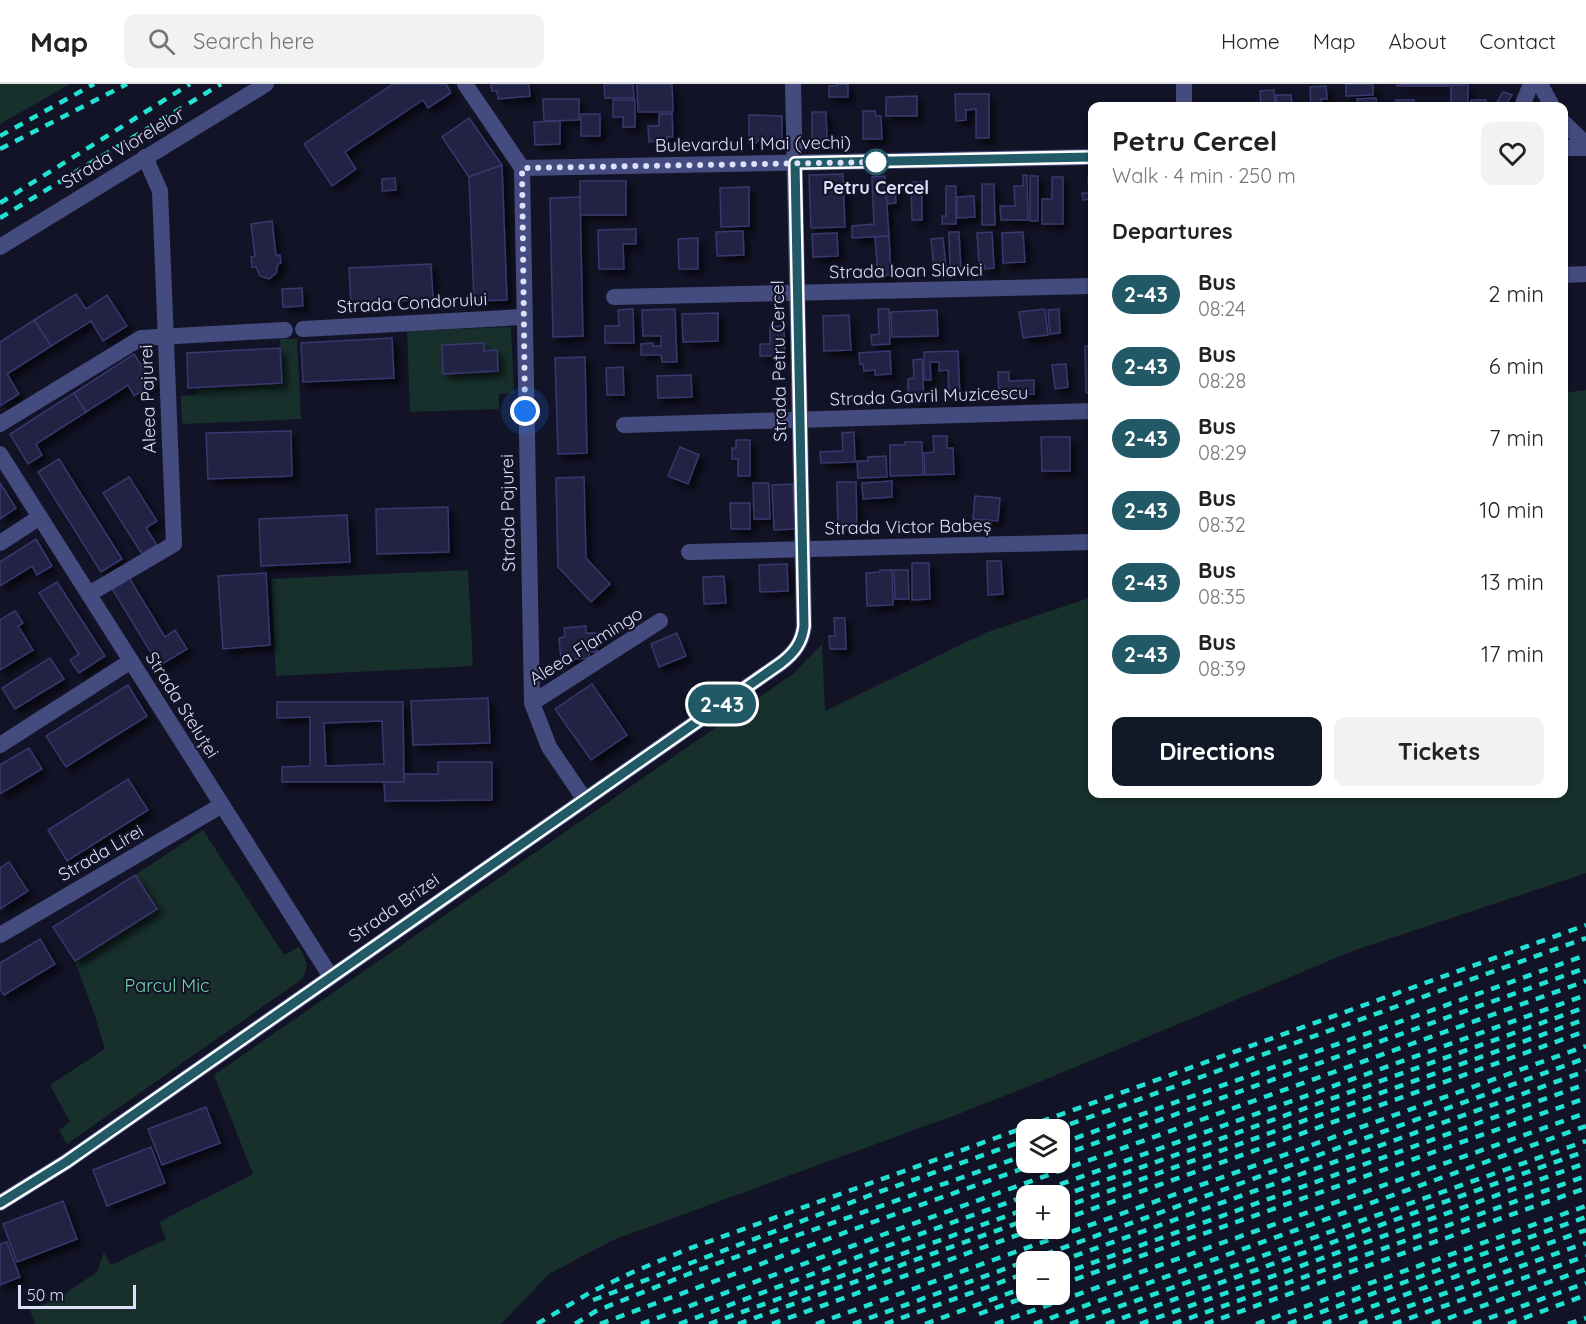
<!DOCTYPE html>
<meta charset="utf-8">
<style>
:root{--surface:#fff;--page:#f2f2f2;--text:#222;--muted:#767676;--line:#e0e0e0;--accent:#111827}
body{margin:0;font-family:Quicksand,sans-serif;background:var(--page);color:var(--text);height:100vh;display:flex;flex-direction:column;font-size:22px;white-space:nowrap}
*{box-sizing:border-box;margin:0}
p{font-size:20px;color:var(--muted)}
.icon{flex:none;width:33px;height:33px;fill:none;stroke:currentColor;stroke-width:2;stroke-linecap:round;stroke-linejoin:round}
.map{position:relative;flex:1;overflow:hidden}
.drawer{position:absolute;left:1088px;top:18px;width:480px;height:696px;display:flex;flex-direction:column;background:var(--surface);border-radius:12px;box-shadow:0 2px 4px #0004}
.drawer>*{flex:none}
.badge{padding:0 12px;border-radius:20px;font-size:21px;line-height:39px}
.fabs{position:absolute;left:1016px;top:1035px;display:grid;gap:12px}
.fabs a{display:grid;place-items:center;width:54px;height:54px;border-radius:12px;background:var(--surface);box-shadow:0 2px 4px #0004;font-size:30px}
.scale{position:absolute;left:18px;bottom:15px;width:118px;box-sizing:border-box;padding-left:6px;border:3px solid #dddffb;border-top:0;font-size:16px;line-height:21px;white-space:nowrap;color:#dddffb;-webkit-text-stroke:4px #131327;paint-order:stroke}
.you{position:absolute;width:30px;height:30px;margin:-15px;border:4px solid #fff;border-radius:50%;background:#1a73e8;box-shadow:0 0 0 9px #1a73e833}
.map>.badge{position:absolute;translate:-50% -50%;box-shadow:0 0 0 3px #fff}
h2{padding:0 24px;font-size:22px;line-height:54px}
.round{display:grid;place-items:center;flex:none;width:63px;height:63px;border-radius:12px;background:var(--page)}
.overview{display:flex;align-items:center;justify-content:space-between;height:102px;padding:0 24px}
h1{font-size:28px;font-weight:700;line-height:45px}
.cta{display:flex;gap:12px;margin-top:auto;padding:12px 24px}
.cta a{flex:1;height:69px;border-radius:12px;background:var(--accent);color:#fff;font-size:24px;font-weight:700;line-height:69px;text-align:center}
.cta a+a{background:var(--page);color:var(--text)}
ul{padding:0;list-style:none}
li{display:flex;align-items:center;gap:18px;height:72px;padding:0 24px}
li div{flex:1}
li b{display:block;font-size:22px}
li em{font-style:normal}
li .badge{min-width:66px;font-weight:700;text-align:center}
header{display:flex;align-items:center;gap:36px;box-sizing:border-box;height:84px;padding:0 30px;background:var(--surface);border-bottom:2px solid var(--line)}
header strong{font-size:28px}
nav{display:flex;gap:33px;margin-inline-start:auto;font-size:21px}
.search{width:420px;height:54px;background:var(--page);display:flex;align-items:center;gap:15px;box-sizing:border-box;padding:0 21px;border-radius:12px;color:var(--muted);font-size:22px}
.map>svg:first-child{display:block}
</style>
<header>
<strong>Map</strong>
<div class="search"><svg class="icon" aria-label="search" viewBox="0 0 24 24"><circle cx="10" cy="10" r="6"/><path d="M15 15l6 6"/></svg>Search here</div>
<nav><a>Home</a><a>Map</a><a>About</a><a>Contact</a></nav>
</header>
<div class="map">
<svg width="1586" height="1240" viewBox="0 0 1586 1240">
<defs>
<filter id="shadow"><feDropShadow dx="5.5" dy="5.5" stdDeviation="3" flood-color="#0009"/></filter>
</defs>
<rect width="100%" height="100%" fill="#131327"/>
<g fill="#17302b" fill-rule="evenodd">
<path d="M0,0H70L0,40Z"/>
<path d="M511,243L514,309L499,310V325L410,328L407,247ZM484,259V267H497L498,287L443,289L442,261Z"/>
<path d="M280,255H297L301,335L182,340L181,312L196,311V303L282,299Z"/>
<path d="M1586,306V789L1355,866L1042,997L961,1029L613,1156L549,1190L501,1240H35L30,1226L57,1215L97,1188L104,1168L111,1181L166,1155L159,1138L253,1090L214,991L793,590L822,560L825,627L985,549L1092,513V710H1563V309Z"/>
<path d="M468,486L473,582L276,592L271,495Z"/>
<path d="M203,746L284,871L299,863C306,875 310,882 302,895L67,1060L59,1046L70,1038L50,1001L105,965L94,929L75,877L156,825L135,791Z"/>
</g>
<g fill="#232245" stroke="#38376e" stroke-width="1.5" fill-rule="evenodd" filter="url(#shadow)">
<path d="M393,0H446L451,9L428,24L423,16L345,68L356,85L332,102L304,60Z"/>
<path d="M491,0H529L530,12L498,15L497,7H492Z"/>
<path d="M604,0H633L634,14H605Z"/>
<path d="M637,0H672L673,28H638Z"/>
<path d="M837,0H848V13H829V2H837Z"/>
<path d="M1346,0H1373V11L1346,12Z"/>
<rect x="1397" y="0" width="52" height="2"/>
<rect x="1451" y="1" width="17" height="21"/>
<path d="M1326,2L1327,15H1321L1322,22H1311L1310,3Z"/>
<path d="M1274,6L1275,22H1261L1260,7Z"/>
<path d="M1503,8L1512,11L1505,22H1495Z"/>
<path d="M955,10H989V54H976V25L966,26V36L956,37Z"/>
<path d="M1276,11H1291L1292,22H1276Z"/>
<path d="M917,12V32H886V13Z"/>
<path d="M1376,14L1377,22H1358L1357,15Z"/>
<path d="M543,15H579V36L544,37Z"/>
<path d="M613,16H635V43H623V33H613Z"/>
<rect x="1396" y="16" width="18" height="6"/>
<rect x="1471" y="16" width="15" height="6"/>
<path d="M863,27H875L876,32H881L882,55H863Z"/>
<path d="M812,28H826L827,55L812,56Z"/>
<rect x="581" y="30" width="19" height="22"/>
<path d="M659,30H672L673,53H667V57L649,58L648,42H659Z"/>
<path d="M749,31L782,32V55L759,56L756,59H749Z"/>
<path d="M469,34L502,81L469,93L442,53Z"/>
<path d="M560,37V60L535,61L534,38Z"/>
<path d="M502,81L507,216L474,217L469,93Z"/>
<path d="M843,90L845,143L811,144L809,91Z"/>
<path d="M1023,91H1027L1028,136H1001L1000,122H1015L1014,102H1023Z"/>
<path d="M885,92L889,152L852,154V142L874,140L872,93Z"/>
<rect x="1030" y="92" width="8" height="45"/>
<path d="M1052,93H1063V140H1042V115H1052Z"/>
<path d="M395,94L396,106L382,107V95Z"/>
<path d="M1088,94H1092V115L1083,116L1082,109H1089Z"/>
<rect x="580" y="97" width="46" height="34"/>
<path d="M911,98H922V136H912Z"/>
<path d="M982,100H994L995,141H982Z"/>
<path d="M946,102H956V140H942V132H946Z"/>
<path d="M749,103V142L721,143L720,104Z"/>
<path d="M886,103H895L896,119L887,120Z"/>
<path d="M974,112L975,133L957,134V113Z"/>
<path d="M580,113L583,252L553,253L550,114Z"/>
<path d="M272,137L276,171H280L281,179L278,180L276,189L269,195L260,192L256,183H252L251,173L255,172L251,140Z"/>
<path d="M636,145V160H623L624,185H599L598,146Z"/>
<path d="M743,147L744,171L717,172L716,148Z"/>
<path d="M949,148H959L961,188H950Z"/>
<path d="M992,148L994,184L985,185L984,179H979L977,149Z"/>
<path d="M1023,148L1025,178L1003,179L1002,149Z"/>
<path d="M837,149L838,172L813,173L812,150Z"/>
<path d="M889,152L891,191L878,192L875,153Z"/>
<path d="M698,154V185H679L678,155Z"/>
<path d="M943,154L946,182L934,184L931,155Z"/>
<path d="M431,180L433,215L351,220L349,184Z"/>
<path d="M302,204L303,222L283,223L282,205Z"/>
<path d="M76,210L86,225L107,211L127,242L103,257L91,237L51,262L34,236Z"/>
<path d="M633,225L634,259H605V242H619L618,226Z"/>
<path d="M675,225L677,278H662L661,271H641V260L653,259V262H661V252H643L642,226Z"/>
<path d="M878,225H889L890,260L872,261L871,251L879,250Z"/>
<path d="M1045,225L1048,251L1023,254L1019,228Z"/>
<path d="M1059,225L1060,249L1050,250L1048,226Z"/>
<path d="M937,226L938,252L892,253L891,228Z"/>
<path d="M718,229V257L683,258L682,230Z"/>
<path d="M849,231L851,266L824,267L823,232Z"/>
<path d="M34,236L51,262L7,290L19,310L0,322V258Z"/>
<path d="M770,242H784L785,272H760V260H770Z"/>
<path d="M392,254L394,294L303,298L301,259Z"/>
<path d="M484,259V267L497,266L498,287L443,290L442,261Z"/>
<path d="M1085,262H1092V309H1086Z"/>
<path d="M280,264L282,299L188,304L187,269Z"/>
<path d="M890,267L891,290L875,291V286L864,287L863,280H860L859,269Z"/>
<path d="M958,267L960,314H949L948,286L939,287V278H930L931,296H924V268Z"/>
<path d="M134,270L153,300L134,312L128,301L86,328L74,309Z"/>
<path d="M585,273L587,369L558,370L555,274Z"/>
<path d="M922,275L924,317L915,318L914,308H908V295L914,294L913,276Z"/>
<path d="M1066,280L1068,303L1055,305L1052,281Z"/>
<path d="M623,283L624,311H607L606,284Z"/>
<path d="M998,288H1009V297L1034,296V310L999,311Z"/>
<path d="M691,291L692,313L658,314L657,292Z"/>
<path d="M74,309L86,328L36,360L42,371L28,380L10,350Z"/>
<path d="M291,347L292,392L208,395L206,349Z"/>
<path d="M854,348L855,378L821,379L820,368L843,367L842,349Z"/>
<path d="M933,352H947V364H953L954,390L925,391L924,369L934,368Z"/>
<path d="M1041,353H1070V387H1042Z"/>
<path d="M736,356H750V392H738V375H732V364H736Z"/>
<path d="M905,358H922L923,391L890,392V361H905Z"/>
<path d="M680,363L699,371L688,400L668,392Z"/>
<path d="M886,372L887,393L858,394L857,377H868V373Z"/>
<path d="M59,375L122,475L101,488L38,388Z"/>
<path d="M129,393L157,437L146,444L157,461L142,470L103,409Z"/>
<path d="M584,393L586,474L610,500L591,518L558,483L556,394Z"/>
<path d="M892,397V413L863,415L862,399Z"/>
<path d="M837,398H856L857,445H838Z"/>
<path d="M0,399L16,424L0,435Z"/>
<path d="M753,399H769L770,435H754Z"/>
<path d="M793,400L795,445L774,446L772,401Z"/>
<path d="M975,412L1000,414L998,437L973,435Z"/>
<path d="M730,419H750V445H731Z"/>
<path d="M448,423L449,468L377,470L376,425Z"/>
<path d="M347,431L350,478L261,482L259,435Z"/>
<path d="M36,455L52,482L37,491L32,482L0,502V478Z"/>
<path d="M987,477H1001L1003,510L988,511Z"/>
<path d="M912,479H929L930,515L912,516Z"/>
<path d="M787,480L788,507L760,508L759,481Z"/>
<path d="M880,486H892L893,521L867,522L866,489L880,488Z"/>
<path d="M894,486H908L909,515H895Z"/>
<path d="M266,489L270,561L223,565L218,492Z"/>
<path d="M128,492L165,553L175,546L187,565L159,582L111,503Z"/>
<path d="M724,492L726,519L704,520L703,493Z"/>
<path d="M57,498L105,572L79,589L70,576L79,570L39,509Z"/>
<path d="M15,527L23,539L18,542L33,566L0,586V536Z"/>
<path d="M834,534H845L846,565H830L829,552H835Z"/>
<path d="M586,542V549H596L597,568H589V574L561,576L559,554L565,553L564,544Z"/>
<path d="M677,549L686,572L659,583L651,560Z"/>
<path d="M50,574L64,595L15,625L2,604Z"/>
<path d="M592,600L627,651L591,676L555,625Z"/>
<path d="M128,601L147,632L66,683L46,652Z"/>
<path d="M488,614L490,659L413,661L411,617Z"/>
<path d="M277,618H403L404,698H282V683L310,682V633L277,634ZM382,637L384,680L326,682L324,639Z"/>
<path d="M29,664L42,685L0,710V681Z"/>
<path d="M438,678H492V716L385,717L384,698H404V690H438Z"/>
<path d="M128,695L148,726L67,777L48,746Z"/>
<path d="M9,778L28,807L0,825V784Z"/>
<path d="M135,791L157,825L75,877L53,843Z"/>
<path d="M40,855L55,880L4,911L0,906V879Z"/>
<path d="M206,1023L220,1059L162,1081L148,1045Z"/>
<path d="M151,1063L165,1099L107,1122L93,1086Z"/>
<path d="M63,1117L77,1155L17,1178L3,1140Z"/>
<path d="M7,1158L20,1193L0,1201V1160Z"/>
</g>
<g fill="none" stroke-linecap="round" stroke-linejoin="round">
<g stroke="#444c7f" stroke-width="16">
<path d="M465,0L522,84L532,619L549,663L585,716"/>
<path d="M1184,0V22"/>
<path d="M1540,0L1552,22"/>
<path d="M1522,22L1531,0"/>
<path d="M1563,38L1586,60"/>
<path d="M1563,64H1586"/>
<path d="M522,84L1092,73"/>
<path d="M0,163L266,0"/>
<path d="M1563,191L1586,190"/>
<path d="M614,213L1092,202"/>
<path d="M303,245L523,233"/>
<path d="M0,340L141,254L285,246"/>
<path d="M624,341L1092,327"/>
<path d="M0,370L331,893"/>
<path d="M0,459L40,433"/>
<path d="M689,468L1092,458"/>
<path d="M89,510L174,460L160,107L145,73"/>
<path d="M532,619L660,537"/>
<path d="M0,661L131,577"/>
<path d="M0,851L222,721"/>
<path d="M0,1119L66,1078L781,579C794,569 802,559 804,542L793,0"/>
</g>
<g stroke="#22e2d4" stroke-width="4.5" stroke-dasharray="9 8" stroke-linecap="butt">
<path d="M0,52L94,0"/>
<path d="M0,65L127,0"/>
<path d="M0,119L190,0"/>
<path d="M0,134L221,0"/>
<path d="M1054,1046L1586,854"/>
<path d="M1059,1060L1586,871"/>
<path d="M1059,1072L1586,884"/>
<path d="M1028,1112L1586,911"/>
<path d="M1059,1113L1586,923"/>
<path d="M1059,1125L1586,935"/>
<path d="M1059,1137L1586,947"/>
<path d="M1058,1178L1586,987"/>
<path d="M1059,1191L1586,1000"/>
<path d="M1059,1201L1586,1014"/>
<path d="M593,1216L868,1112L1026,1056"/>
<path d="M979,1230L1034,1210"/>
<path d="M537,1240L591,1208L633,1188L688,1165L1586,841"/>
<path d="M575,1240L596,1227L696,1187L1026,1071"/>
<path d="M600,1240L876,1137L1041,1078"/>
<path d="M641,1240L882,1151L1586,897"/>
<path d="M679,1240L887,1162L1026,1112"/>
<path d="M709,1240L1026,1125"/>
<path d="M738,1240L1026,1136"/>
<path d="M772,1240L1037,1144"/>
<path d="M816,1240L1586,962"/>
<path d="M853,1240L1586,974"/>
<path d="M885,1240L1026,1189"/>
<path d="M925,1240L1026,1203"/>
<path d="M995,1240L1586,1029"/>
<path d="M1034,1240L1586,1042"/>
<path d="M1070,1240L1586,1057"/>
<path d="M1106,1240L1586,1067"/>
<path d="M1140,1240L1586,1079"/>
<path d="M1173,1240L1586,1092"/>
<path d="M1205,1240L1586,1104"/>
<path d="M1256,1240L1586,1122"/>
<path d="M1288,1240L1586,1133"/>
<path d="M1323,1240L1586,1146"/>
<path d="M1359,1240L1586,1159"/>
<path d="M1393,1240L1586,1172"/>
<path d="M1432,1240L1586,1185"/>
<path d="M1473,1240L1586,1199"/>
<path d="M1508,1240L1586,1211"/>
<path d="M1568,1240L1586,1234"/>
</g>
</g>
<g fill="none" stroke-linecap="round" stroke-linejoin="round">
<defs>
<path id="line" d="M0,1119L66,1078L781,579C794,569 802,559 804,542L795,79L1092,73"/>
</defs>
<use href="#line" stroke="#fff" stroke-width="14"/>
<use href="#line" stroke="#215967" stroke-width="9"/>
<path stroke="#dddffb" stroke-width="6" stroke-dasharray="0 10.8" d="M525,327L522,84L879,78H876"/>
</g>
<circle fill="#fff" stroke="#215967" stroke-width="3" cx="876" cy="78" r="12"/>
<g text-anchor="middle" stroke-width="4.5" stroke-linejoin="round" paint-order="stroke">
<g font-size="18" fill="#dddffb" stroke="#131327">
<text transform="translate(753 60) rotate(-1)" y="6">Bulevardul 1 Mai (vechi)</text>
<text transform="translate(123 64) rotate(-31)" y="6">Strada Viorelelor</text>
<text transform="translate(906 187) rotate(-1)" y="6">Strada Ioan Slavici</text>
<text transform="translate(412 219) rotate(-3)" y="6">Strada Condorului</text>
<text transform="translate(779 277) rotate(-91)" y="6">Strada Petru Cercel</text>
<text transform="translate(929 312) rotate(-2)" y="6">Strada Gavril Muzicescu</text>
<text transform="translate(148 315) rotate(-92)" y="6">Aleea Pajurei</text>
<text transform="translate(508 429) rotate(-91)" y="6">Strada Pajurei</text>
<text transform="translate(908 443) rotate(-1)" y="6">Strada Victor Babeș</text>
<text transform="translate(586 562) rotate(-32)" y="6">Aleea Flamingo</text>
<text transform="translate(182 621) rotate(58)" y="6">Strada Steluței</text>
<text transform="translate(101 769) rotate(-30)" y="6">Strada Lirei</text>
<text transform="translate(394 824) rotate(-35)" y="6">Strada Brizei</text>
</g>
<g font-size="18" font-weight="bold" fill="#dddffb" stroke="#131327">
<text x="876" y="110">Petru Cercel</text>
</g>
<g font-size="18" fill="#72d2aa" stroke="#131327">
<text x="167" y="908">Parcul Mic</text>
</g>
</g>
</svg>
<div class="fabs">
<a><svg class="icon" aria-label="layers" viewBox="0 0 24 24"><path d="M12 4l9 5-9 5-9-5zM3 14l9 5 9-5"/></svg></a>
<a>+</a>
<a>−</a>
</div>
<div class="scale">50 m</div>
<div class="you" style="left:525px;top:327px"></div>
<b class="badge" style="left:722px;top:620px;background:#215967;color:#fff">2-43</b>
<section class="drawer">
<div class="overview"><div><h1>Petru Cercel</h1><p>Walk · 4 min · 250 m</p></div><a class="round"><svg class="icon" aria-label="heart" viewBox="0 0 24 24"><path d="M12 20l-8-8c-3-5 5-10 8-4 3-6 11-1 8 4z"/></svg></a></div>
<h2>Departures</h2>
<ul>
<li><span class="badge" style="background:#215967;color:#fff">2-43</span><div><b>Bus</b><p>08:24</p></div><em>2 min</em></li>
<li><span class="badge" style="background:#215967;color:#fff">2-43</span><div><b>Bus</b><p>08:28</p></div><em>6 min</em></li>
<li><span class="badge" style="background:#215967;color:#fff">2-43</span><div><b>Bus</b><p>08:29</p></div><em>7 min</em></li>
<li><span class="badge" style="background:#215967;color:#fff">2-43</span><div><b>Bus</b><p>08:32</p></div><em>10 min</em></li>
<li><span class="badge" style="background:#215967;color:#fff">2-43</span><div><b>Bus</b><p>08:35</p></div><em>13 min</em></li>
<li><span class="badge" style="background:#215967;color:#fff">2-43</span><div><b>Bus</b><p>08:39</p></div><em>17 min</em></li>
</ul>
<div class="cta"><a>Directions</a><a>Tickets</a></div>
</section>
</div>
